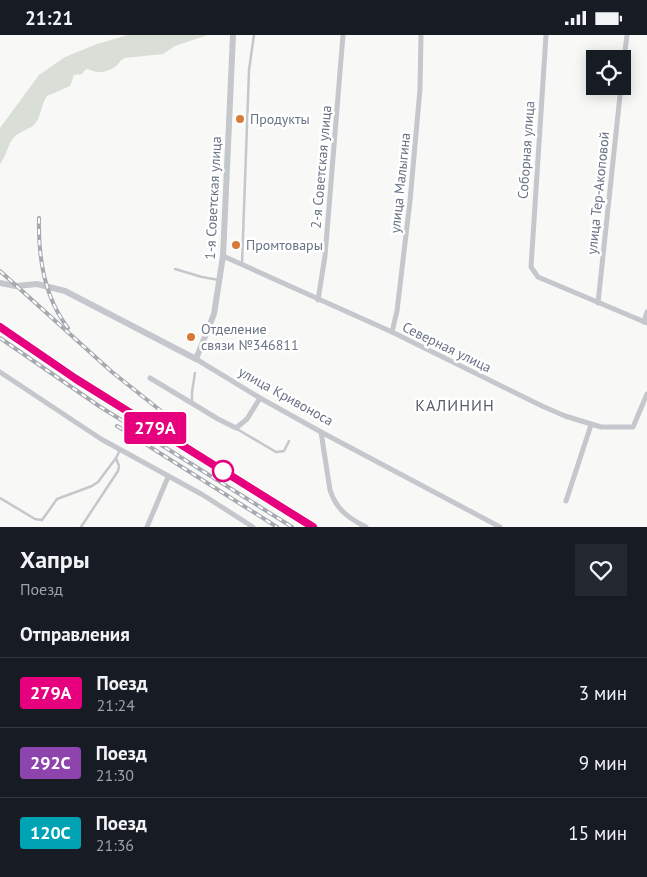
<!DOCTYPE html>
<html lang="ru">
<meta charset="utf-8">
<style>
:root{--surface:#171b24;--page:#242831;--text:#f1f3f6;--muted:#9ea1a6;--line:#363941}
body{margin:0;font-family:"PT Sans",sans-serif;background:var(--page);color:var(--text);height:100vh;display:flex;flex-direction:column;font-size:19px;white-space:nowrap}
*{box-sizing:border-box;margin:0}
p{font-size:16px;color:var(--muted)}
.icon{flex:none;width:28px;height:28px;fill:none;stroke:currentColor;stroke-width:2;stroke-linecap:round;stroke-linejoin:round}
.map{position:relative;height:492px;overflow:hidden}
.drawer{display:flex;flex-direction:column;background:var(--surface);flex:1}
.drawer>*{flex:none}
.badge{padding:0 10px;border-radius:4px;font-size:18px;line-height:32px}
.fabs{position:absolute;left:586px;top:15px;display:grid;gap:10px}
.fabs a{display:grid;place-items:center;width:45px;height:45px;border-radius:0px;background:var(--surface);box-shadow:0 2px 12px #0003;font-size:25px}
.map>.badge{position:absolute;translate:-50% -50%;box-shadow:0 0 0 2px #fff}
h2{padding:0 20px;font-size:19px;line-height:45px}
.round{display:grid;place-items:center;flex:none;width:52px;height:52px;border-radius:0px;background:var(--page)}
.headline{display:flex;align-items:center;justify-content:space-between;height:85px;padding:0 20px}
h1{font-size:24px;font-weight:700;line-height:38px}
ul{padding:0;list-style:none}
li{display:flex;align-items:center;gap:15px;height:70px;padding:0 20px;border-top:1px solid var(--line)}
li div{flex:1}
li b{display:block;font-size:19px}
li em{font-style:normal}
li .badge{min-width:55px;font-weight:700;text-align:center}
.status{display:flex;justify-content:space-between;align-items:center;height:35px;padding:0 25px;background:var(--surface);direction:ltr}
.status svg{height:14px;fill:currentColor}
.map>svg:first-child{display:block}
</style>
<div class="status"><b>21:21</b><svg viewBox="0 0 49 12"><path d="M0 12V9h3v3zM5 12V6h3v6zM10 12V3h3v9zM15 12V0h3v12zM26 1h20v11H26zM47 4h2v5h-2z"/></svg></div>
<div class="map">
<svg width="647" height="492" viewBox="0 0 647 492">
<rect width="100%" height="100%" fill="#f8f8f6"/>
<path fill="#d9dfd7" d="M128,0H208L175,11L163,19L125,23C120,25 120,28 116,31C108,38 97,39 88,34L85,35L82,39L74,40L70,51L47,61C41,69 41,83 34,90C27,96 18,96 12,105C7,112 6,122 0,129V93L39,40L65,22L97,9Z"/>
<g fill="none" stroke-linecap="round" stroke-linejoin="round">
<g stroke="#c4c7cb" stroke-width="2.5">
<path d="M242,229L249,35L254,0"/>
<path d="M175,234L202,242L219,245"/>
<path d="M192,368V357L195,338"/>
<path d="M237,394L276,417L284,416L289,406"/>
<path d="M0,463L35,484L42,485L57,464L92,451L98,447L116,423L120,415"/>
<path d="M81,492L118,436L119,431L116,423"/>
</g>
<g stroke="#c4c7cb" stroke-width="5">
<path d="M546,0L531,232L538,242L647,288"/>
<path d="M622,40L627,0"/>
<path d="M223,221L392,297L542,371L565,381L601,392H633L647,359"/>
<path d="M318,265L325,221L343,0"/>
<path d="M598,268L621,51"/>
<path d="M644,287L647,277"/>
<path d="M392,297L397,276L410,166L420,54L421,0"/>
<path d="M196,324L260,363L321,397L500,492"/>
<path d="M0,337L101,404L203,460L253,492"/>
<path d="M150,343L218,384L236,393L247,384L260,363"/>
<path d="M321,397L330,455C336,474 348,483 366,492"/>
<path d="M566,466L591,390"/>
<path d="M147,492L168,442"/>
</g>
<path stroke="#c4c7cb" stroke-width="6" d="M0,248L16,251L37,249L65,256L196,324L214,279L223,221L233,0"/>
<defs>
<g id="rail">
<path d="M39,183C38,221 44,262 68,293"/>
<path d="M0,236L112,337L180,391"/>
<path d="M0,292L76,344L313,492"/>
<path d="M0,303L99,371L292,492"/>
<path d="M117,391L277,492"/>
</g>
</defs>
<use href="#rail" stroke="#a5a9b0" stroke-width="4"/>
<use href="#rail" stroke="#fff" stroke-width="2" stroke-dasharray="5.5" stroke-linecap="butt"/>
</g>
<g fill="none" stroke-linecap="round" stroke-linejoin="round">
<defs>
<path id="line" d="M0,292L76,344L313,492"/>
</defs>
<use href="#line" stroke="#fff" stroke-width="11"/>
<use href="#line" stroke="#e6007e" stroke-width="8"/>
</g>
<g fill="#d87936" stroke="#fff" stroke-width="2">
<circle cx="240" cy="84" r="5"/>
<circle cx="236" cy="210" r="5"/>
<circle cx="191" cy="302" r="5"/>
</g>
<circle fill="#fff" stroke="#e6007e" stroke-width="2.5" cx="223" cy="436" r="10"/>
<g text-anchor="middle" stroke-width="5" stroke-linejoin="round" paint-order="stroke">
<g font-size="14" fill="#697385" stroke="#fff" text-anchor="start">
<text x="250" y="89">Продукты</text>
<text x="246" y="215">Промтовары</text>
<text x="201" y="299">Отделение<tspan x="201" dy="16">связи №346811</tspan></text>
</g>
<g font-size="14" fill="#697385" stroke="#fff">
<text transform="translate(526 115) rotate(-86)" y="5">Соборная улица</text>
<text transform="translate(321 132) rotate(-85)" y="5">2-я Советская улица</text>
<text transform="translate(400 148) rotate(-84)" y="5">улица Малыгина</text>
<text transform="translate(598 158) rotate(-84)" y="5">улица Тер-Акоповой</text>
<text transform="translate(213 163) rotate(-87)" y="5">1-я Советская улица</text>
<text transform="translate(447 312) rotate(26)" y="5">Северная улица</text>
<text transform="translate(286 361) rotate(29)" y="5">улица Кривоноса</text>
</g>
<g font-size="16" letter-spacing="1" fill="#575e6a" stroke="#fff">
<text x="455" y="376">КАЛИНИН</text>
</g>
</g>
</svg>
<div class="fabs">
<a><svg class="icon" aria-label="locate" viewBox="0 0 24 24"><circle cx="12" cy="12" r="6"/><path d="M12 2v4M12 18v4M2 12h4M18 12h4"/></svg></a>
</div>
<b class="badge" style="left:155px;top:393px;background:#e6007e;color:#fff">279А</b>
</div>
<section class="drawer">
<div class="headline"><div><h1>Хапры</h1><p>Поезд</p></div><a class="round"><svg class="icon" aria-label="heart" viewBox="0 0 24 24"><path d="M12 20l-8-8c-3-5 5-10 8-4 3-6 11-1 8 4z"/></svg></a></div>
<h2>Отправления</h2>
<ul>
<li><span class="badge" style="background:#e6007e;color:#fff">279А</span><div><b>Поезд</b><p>21:24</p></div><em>3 мин</em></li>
<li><span class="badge" style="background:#8e44ad;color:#fff">292С</span><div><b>Поезд</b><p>21:30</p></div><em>9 мин</em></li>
<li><span class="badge" style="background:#00a3b4;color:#fff">120С</span><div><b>Поезд</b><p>21:36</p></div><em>15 мин</em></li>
</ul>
</section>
